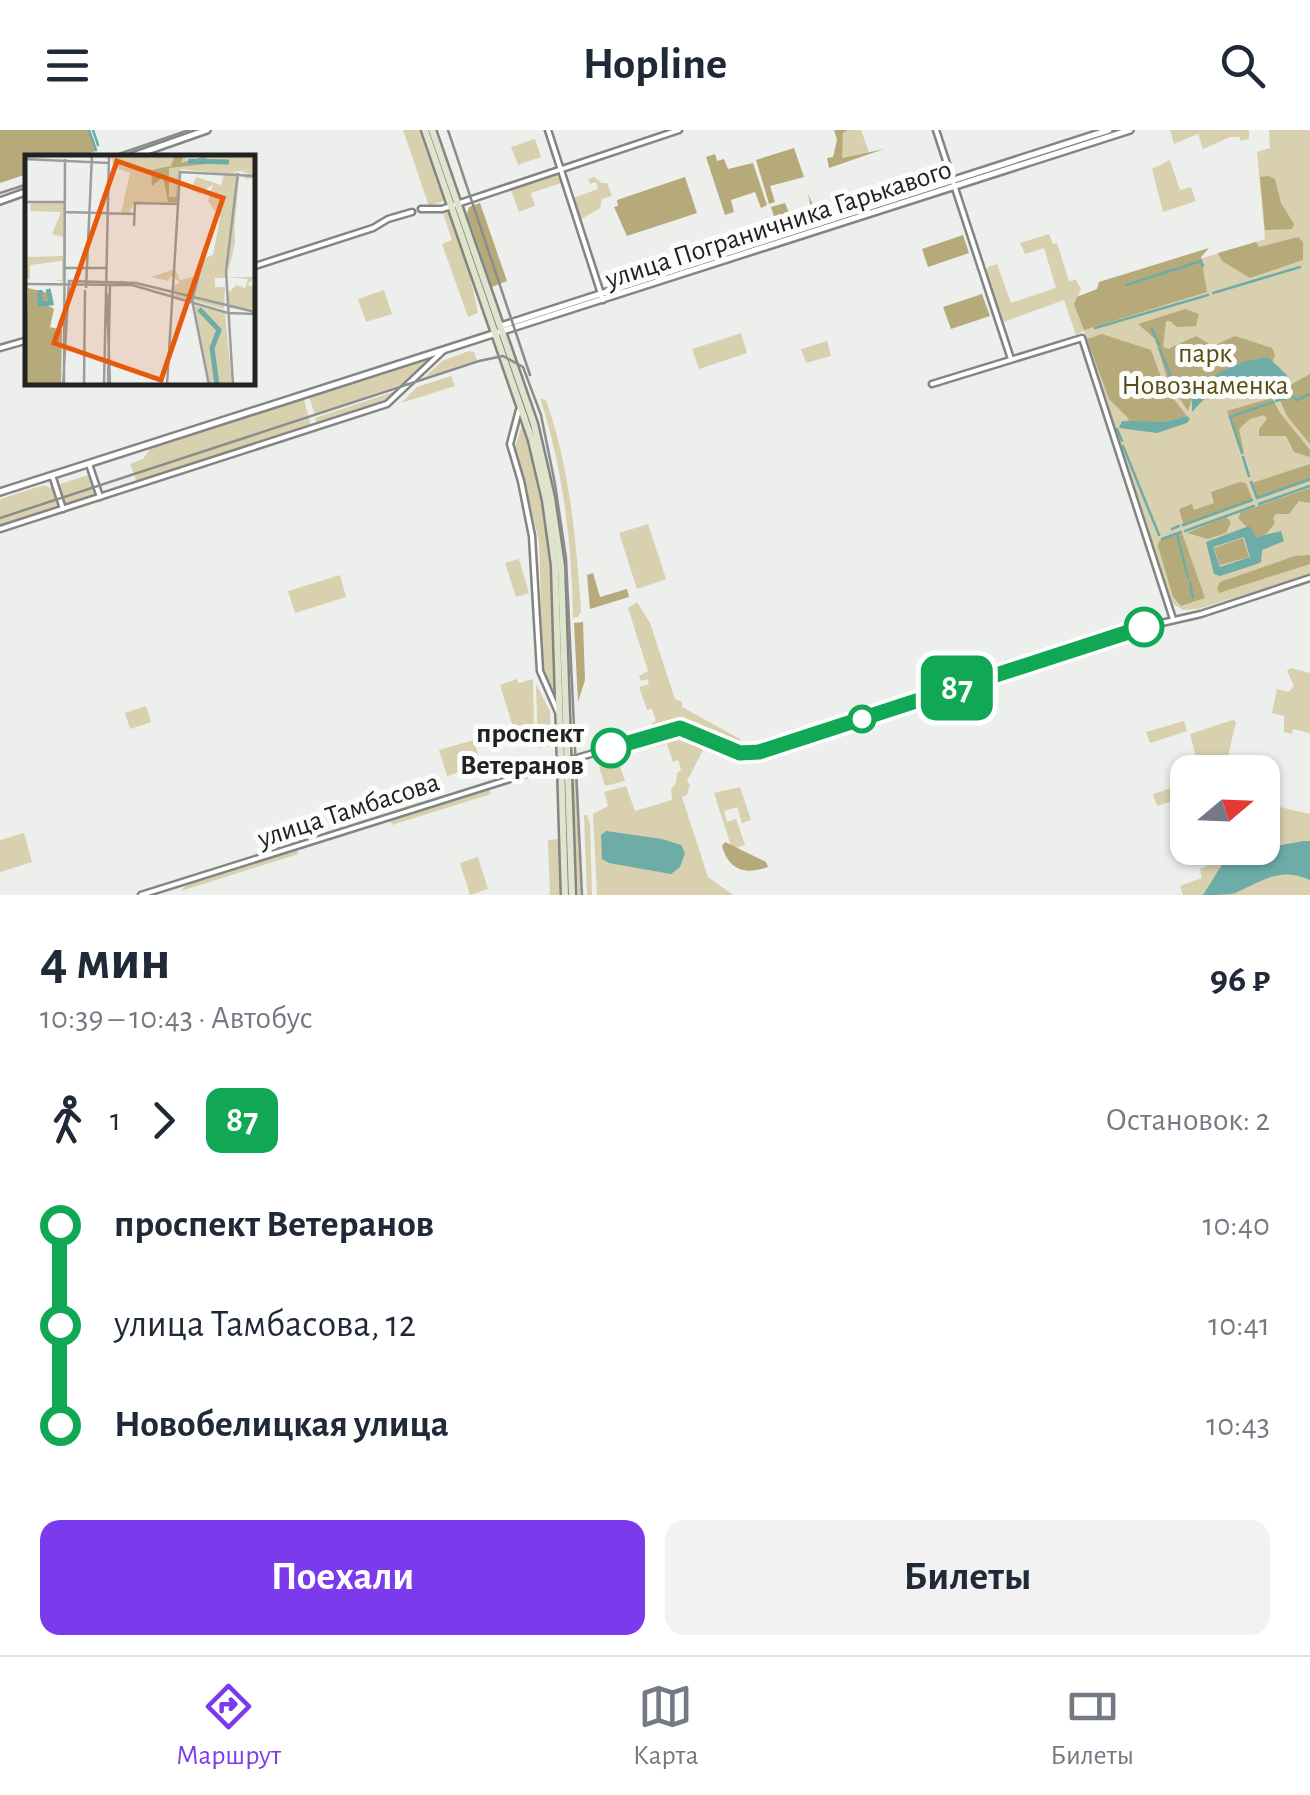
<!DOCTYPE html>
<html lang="ru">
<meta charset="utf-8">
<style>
:root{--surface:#fff;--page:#f2f2f3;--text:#1f2937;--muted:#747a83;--line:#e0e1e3;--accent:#7c3aed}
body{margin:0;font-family:"Alegreya Sans",sans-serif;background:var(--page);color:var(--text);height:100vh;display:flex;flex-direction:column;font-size:38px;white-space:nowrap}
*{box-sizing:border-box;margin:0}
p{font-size:32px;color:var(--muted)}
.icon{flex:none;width:55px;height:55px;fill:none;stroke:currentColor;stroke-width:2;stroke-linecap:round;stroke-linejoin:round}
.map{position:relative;height:765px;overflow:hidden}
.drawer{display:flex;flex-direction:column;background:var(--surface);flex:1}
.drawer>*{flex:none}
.badge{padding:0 20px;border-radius:15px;font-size:35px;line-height:65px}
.needle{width:65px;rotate:71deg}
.controls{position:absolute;left:1170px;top:625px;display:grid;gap:20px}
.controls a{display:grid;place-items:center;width:110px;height:110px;border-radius:20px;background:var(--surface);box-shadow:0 2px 8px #0004;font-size:50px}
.map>.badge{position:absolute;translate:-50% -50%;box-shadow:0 0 0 5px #fff}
.legs{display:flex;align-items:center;gap:15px;height:110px;padding:0 40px;font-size:32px}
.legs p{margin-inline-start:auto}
.overview{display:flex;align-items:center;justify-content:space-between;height:170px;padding:0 40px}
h1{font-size:55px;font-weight:600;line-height:75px}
.action{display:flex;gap:20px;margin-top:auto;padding:20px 40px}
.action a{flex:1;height:115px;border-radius:20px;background:var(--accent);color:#fff;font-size:40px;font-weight:600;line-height:115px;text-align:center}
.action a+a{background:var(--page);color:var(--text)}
ul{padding:0 40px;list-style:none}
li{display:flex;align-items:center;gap:35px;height:100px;font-size:38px}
li i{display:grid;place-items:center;width:15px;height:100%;margin:0 12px;background:currentColor}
li i::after{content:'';width:25px;height:25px;margin:-12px;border:8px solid;border-radius:50%;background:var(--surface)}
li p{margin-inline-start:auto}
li:first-child i{background:linear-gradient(#0000 50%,currentColor 0)}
li:last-child i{background:linear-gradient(currentColor 50%,#0000 0)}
header{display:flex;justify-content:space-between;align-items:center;height:130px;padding:0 40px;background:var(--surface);font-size:45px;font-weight:600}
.tab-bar{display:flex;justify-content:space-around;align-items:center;height:140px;border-top:2px solid var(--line);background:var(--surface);font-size:28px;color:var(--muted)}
.tab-bar a{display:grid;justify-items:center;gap:5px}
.tab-bar .current{color:var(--accent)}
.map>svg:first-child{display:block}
</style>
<header><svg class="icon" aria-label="menu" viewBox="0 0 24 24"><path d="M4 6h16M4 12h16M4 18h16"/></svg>Hopline<svg class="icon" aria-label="search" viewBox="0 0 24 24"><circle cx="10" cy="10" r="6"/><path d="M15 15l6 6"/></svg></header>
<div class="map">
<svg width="1310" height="765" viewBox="0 0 1310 765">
<rect width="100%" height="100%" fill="#edefec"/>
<g fill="#d8d0af">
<path d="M403,0H419L444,71L429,76Z"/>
<path d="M848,0H861L869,22L842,28V3Z"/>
<path d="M1170,0H1249V9L1241,11L1239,7H1230L1203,19L1198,4L1174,14Z"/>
<path d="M1269,0H1310V444L1198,479L1183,480L1173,474L1084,201L1076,205L1064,170L1001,193L986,142L988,137L997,134L1011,173L1056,158L1044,118L1025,124L1020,113L1049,104L1053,114L1057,113L1069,151L1076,150L1081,159L1078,166L1265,109L1257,22L1270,18Z"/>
<path d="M535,9L541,27L518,35L511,17Z"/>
<path d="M1170,30L1180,60L1191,57L1196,71L1163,82L1152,39Z"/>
<path d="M556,44L561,53L531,63L535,76L519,82L511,60Z"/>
<path d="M594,47L601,53H607L612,66L602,69L600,78L580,90L573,68L598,59L596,52L590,54L588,49Z"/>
<path d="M447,79L470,145L478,183L468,187L442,114L452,110L442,80Z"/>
<path d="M384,160L392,184L366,192L358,169Z"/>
<path d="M741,203L747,223L699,239L692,219Z"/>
<path d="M827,211L831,226L806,233L801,219Z"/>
<path d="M469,221L474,222L477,230L425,247L442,231Z"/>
<path d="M423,229L426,233L406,253L315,284L309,267Z"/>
<path d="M451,246L455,256L401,273L417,257Z"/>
<path d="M399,260L388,270L316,293L315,288Z"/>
<path d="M540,268L546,270C570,339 576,409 581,481L578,487L573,488C572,414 563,338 540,268Z"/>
<path d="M304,269L311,296L137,352L130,334L143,329L150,319Z"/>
<path d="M523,293L543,372L552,432L555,561L550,560L543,539L539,411L515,316Z"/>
<path d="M88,345L95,364L65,374L60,354Z"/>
<path d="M44,355L54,359L57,377L0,396V369Z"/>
<path d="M648,394L666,449L637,459L619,403Z"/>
<path d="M519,429L529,463L516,467L505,433Z"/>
<path d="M340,445L346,467L295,483L288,461Z"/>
<path d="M637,472L650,493L675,569L682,572V577L740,609L741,616L678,591L653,597L652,593L656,591L652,579L647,580L639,557L649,554L647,549L641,551L639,546L648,541L628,478Z"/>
<path d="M1291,538L1310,543V603L1293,599L1292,604L1284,602V586L1272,583L1277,559L1289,562L1294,556L1287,541Z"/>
<path d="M517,549L519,553L533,549L534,600H514L500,555Z"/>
<path d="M536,554L550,581L551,616L538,618Z"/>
<path d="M146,576L151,592L130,599L125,583Z"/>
<path d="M1233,590L1236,592L1226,634L1217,635L1215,642H1200L1190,604Z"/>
<path d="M1184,591L1187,601L1150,613L1146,602Z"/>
<path d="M675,607L707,620H703L687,651L690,655L687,665L682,667L708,747L733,765H597L593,684L608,676L604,662L626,656L635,681L672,670L671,659L676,653L677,643L681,640L678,630L673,632L667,614L656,617L654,613L666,609L668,612Z"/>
<path d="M474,610L481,636L447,646L439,620Z"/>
<path d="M618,630L625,651L605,656L599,637Z"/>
<path d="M571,645H576L581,765H578Z"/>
<path d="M1187,653V666L1157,676L1153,664Z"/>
<path d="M740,657L751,690L742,693L737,677L724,681L727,692L736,689L745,715L732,719L714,663Z"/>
<path d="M490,660L491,664L392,695L391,691Z"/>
<path d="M1263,673L1310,684V765H1183L1180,756L1202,748L1200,739L1207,736L1223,718H1262Z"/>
<path d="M584,685H587L590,695L592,765H587Z"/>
<path d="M24,703L32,732L0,742V710Z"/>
<path d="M558,709L562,724L564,765H550L548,710Z"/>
<path d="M297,720L298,724L181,761L186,755Z"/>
<path d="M478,727L488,759L470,765L460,733Z"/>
</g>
<g fill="#b6aa7b">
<path d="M0,0H88L96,21L76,27L28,28L27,44L0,53Z"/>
<path d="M834,0H848L843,3L842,28L884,19L829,38L827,28L833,27L837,10Z"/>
<path d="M794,18L804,47L770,56L775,72L769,74L756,30Z"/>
<path d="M715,24L717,31L724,29L728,39L753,33L767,75L761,78L755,62L731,70L734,82L725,85L706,27Z"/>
<path d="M1269,46L1275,49L1281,73L1294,94L1292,99L1265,100L1260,47Z"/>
<path d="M685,47L697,83L627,106L614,77L618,76L617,70Z"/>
<path d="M808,64L818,86L778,99L771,77L785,73L790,85L811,78Z"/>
<path d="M480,73L507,151L492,157L467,84L469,77Z"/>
<path d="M963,105L969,123L928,137L922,119Z"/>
<path d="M1298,107L1303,112V130L1250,148L1222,131L1218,123L1256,112L1259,117Z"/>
<path d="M1209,118L1201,127L1207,162L1084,200L1074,174L1077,167L1097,159L1099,152Z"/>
<path d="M982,164L990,186L951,199L943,177Z"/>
<path d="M1185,179L1199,184L1196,196L1177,197L1170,191H1166L1163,217L1168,219L1196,206L1213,216L1235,206L1272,218L1275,225L1273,231C1257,225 1247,231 1233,238C1208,251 1196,253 1188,281L1168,251L1155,209L1138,194Z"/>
<path d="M1102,204L1151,220L1165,258L1187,286L1165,292H1127L1129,289L1109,269L1087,209Z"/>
<path d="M1310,244V314L1287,286L1279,268L1289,256Z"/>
<path d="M1272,268L1280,283L1310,320V327L1294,322L1286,306H1259V299L1267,289L1264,285L1250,289L1239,299L1244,323L1241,324L1227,281Z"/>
<path d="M1310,334V351L1258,369L1252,353Z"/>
<path d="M1240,352L1246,353L1253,371L1184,396L1179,379L1192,374L1194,380L1214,373L1211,362Z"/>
<path d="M1310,358V373L1299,371L1289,384H1276L1273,388L1275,393L1266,404L1256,407L1238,388L1241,382Z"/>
<path d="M1226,387L1231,392L1226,403L1208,409L1187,403Z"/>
<path d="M1182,403L1205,468L1181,476L1173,467L1158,416L1159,411Z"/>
<path d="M1243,408L1249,427L1220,435L1214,418Z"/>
<path d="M1310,425V434L1219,463L1217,458L1220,452L1295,426Z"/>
<path d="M593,443L600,467L627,459L629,467L590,479L587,445Z"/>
<path d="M583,492L585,550L578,572L574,493Z"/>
<path d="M725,712L766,732L768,737C746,745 729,741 722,716Z"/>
</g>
<g fill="#6daca7" fill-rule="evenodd">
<path d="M1269,228L1287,245C1279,277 1239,256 1216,263C1205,266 1199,275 1192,282V264C1208,247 1245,226 1269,228Z"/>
<path d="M1187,286L1190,289L1187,293L1157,303L1119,298L1122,291L1165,292Z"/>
<path d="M1249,396L1256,407L1281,401L1284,411L1262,420L1261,432L1257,434L1220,446L1214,444L1206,412ZM1244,407L1250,427L1220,437L1213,417Z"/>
<path d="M606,701L662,709L681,715L685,723L680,737L671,744L609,733L602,729L601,705Z"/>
<path d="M1304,711H1310V750C1279,736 1261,752 1235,763C1226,765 1212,765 1203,765L1223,733L1236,723Z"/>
</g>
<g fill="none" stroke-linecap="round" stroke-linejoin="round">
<g stroke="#6daca7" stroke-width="2.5">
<path d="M89,0L96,20"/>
<path d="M93,0L98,15"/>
<path d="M1126,155L1201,131L1203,136"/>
<path d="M1213,163L1300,137"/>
<path d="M1095,198L1208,165"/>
<path d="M1152,199L1159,215"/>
<path d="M1160,219L1172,250"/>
<path d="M1174,254L1176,258"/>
<path d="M1285,261L1297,270L1310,264"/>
<path d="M1276,271L1289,267"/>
<path d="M1117,299L1122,311"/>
<path d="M1123,316L1159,405"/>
<path d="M1242,323L1230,287L1273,272"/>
<path d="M1243,327L1249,346"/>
<path d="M1251,352L1257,368L1310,349"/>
<path d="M1259,374L1310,356"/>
<path d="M1183,395L1252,370"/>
<path d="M1172,399L1179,396"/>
<path d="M1185,401L1254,376"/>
<path d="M1177,404L1188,448"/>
<path d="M1162,409L1181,402"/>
<path d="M1190,453L1193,467"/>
</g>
<defs>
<g id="minor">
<path d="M548,0L603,170"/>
<path d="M936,0L1011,229"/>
<path d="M421,79H442L679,0"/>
<path d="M252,137L373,98L388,89L412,82"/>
<path d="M0,218L28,210"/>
<path d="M932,254L1082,208L1173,489"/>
<path d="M519,280L510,314L521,351L532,406L540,541L558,582"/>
<path d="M89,334L100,367"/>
<path d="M52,345L63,379"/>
<path d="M0,399L387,274L443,221"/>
<path d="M570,630L680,598L740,623H759L1144,497L1201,484L1310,448"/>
<path d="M141,765L561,633"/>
</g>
<g id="tertiary">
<path d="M127,28L207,0"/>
<path d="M0,71L28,61"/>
<path d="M501,196L1109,0"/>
<path d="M0,362L1130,0"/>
</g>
<g id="secondary">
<path d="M425,0L532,310L546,370L555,435L565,765"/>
<path d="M432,0L534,294L551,368L561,436L572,765"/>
</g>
</defs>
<use href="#minor" stroke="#838582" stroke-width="9"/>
<use href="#tertiary" stroke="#838582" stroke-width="10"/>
<use href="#secondary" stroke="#838582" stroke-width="11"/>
<use href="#minor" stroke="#fff" stroke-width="4"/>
<use href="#tertiary" stroke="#fff" stroke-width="5"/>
<use href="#secondary" stroke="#dfe4cd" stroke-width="6"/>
<g stroke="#8b8d8a" stroke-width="2.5">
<path d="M448,0L530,245"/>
<path d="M107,28L189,0"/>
<path d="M0,63L28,54"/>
<path d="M0,388L479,231L503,226L523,237L541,285L555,354L566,428L582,765"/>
</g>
</g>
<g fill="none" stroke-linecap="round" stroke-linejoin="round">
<defs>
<path id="line-1" d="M611,618L680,598L740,623L759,622L1144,497"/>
</defs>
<use href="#line-1" stroke="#fff" stroke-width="22"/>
<use href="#line-1" stroke="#10a855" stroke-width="15"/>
</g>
<g fill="#fff" stroke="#10a855" stroke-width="5">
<circle cx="1144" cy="497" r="18"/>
<circle cx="862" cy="589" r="12"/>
<circle cx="611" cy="618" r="18"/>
</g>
<g text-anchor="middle" stroke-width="10" stroke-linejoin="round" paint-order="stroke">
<g font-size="28" fill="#212221" stroke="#fafdfa">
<text transform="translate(778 93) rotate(-18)" y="10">улица Пограничника Гарькавого</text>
<text transform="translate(348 679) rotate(-18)" y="10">улица Тамбасова</text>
</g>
<g font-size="28" fill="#594c12" stroke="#fafdfa">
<text x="1205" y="232">парк<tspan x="1205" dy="32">Новознаменка</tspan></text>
</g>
<g font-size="28" font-weight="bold" fill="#212221" stroke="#fafdfa" text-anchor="end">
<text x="584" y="612">проспект<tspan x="584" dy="32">Ветеранов</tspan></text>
</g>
</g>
<g transform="translate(25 25)">
<rect width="230" height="230" fill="#edefec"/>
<path d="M85,0H167L162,2L163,10L181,0H230V23L221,24L217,19H227L216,17L223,15L208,17L214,20L208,89L200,123H190V132H200L199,154L146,140H152L146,133L155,127L146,121L143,126L126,122L150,114L155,125L172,121L173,127L180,103L188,100L195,63L183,46L188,29L175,39L166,35L171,22L196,30L199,19L155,14L151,48L110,47L104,58H96L105,18L89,12ZM6,48H39V127L29,125H37V106L5,110V124H0L2,102L38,101V82L27,79L36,57L5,56ZM209,50L210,88L202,122H230L222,130L228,131L230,155L202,153V139L211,130L220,133L223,124L202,122ZM169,150L200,158L207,230H185Z" fill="#d8d0af"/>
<path d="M150,0H159L156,8L181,1V9L144,13V42H151L153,16L152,47H143L138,22L127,31L126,15L146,11ZM3,133L27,139L20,149L29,154L25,172L37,175L36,230H0Z" fill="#b6aa7b"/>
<path fill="none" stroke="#6daca7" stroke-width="5" d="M163,6L204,7M15,135V149L26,148L23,134M174,154L194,175L187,193L192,230"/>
<path fill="none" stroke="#9b9d9b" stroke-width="2.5" d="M0,4L84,8M0,47H40M40,57L110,59M109,71L110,48L153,49M182,91L167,145L184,230M40,113H82M0,129L107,130L203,158L230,159M61,133L67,0M82,139L85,230M38,230L44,126L111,128L230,157M39,230L40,4M59,230L60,135M79,230L84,0M83,230L85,130L98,127M142,230L155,17L230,21M208,230L201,116L213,18"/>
<path fill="#e8590c" fill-opacity="0.15" stroke="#e8590c" stroke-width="5" d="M92,6L198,43L136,225L29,188Z"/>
<rect width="230" height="230" fill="none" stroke="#212221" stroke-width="5"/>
</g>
</svg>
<div class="controls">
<a><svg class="needle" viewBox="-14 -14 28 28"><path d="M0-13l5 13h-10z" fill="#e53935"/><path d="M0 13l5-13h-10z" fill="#747a83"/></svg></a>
</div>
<b class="badge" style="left:957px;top:558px;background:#10a855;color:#fff">87</b>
</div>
<section class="drawer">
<div class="overview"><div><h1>4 мин</h1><p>10:39 – 10:43 · Автобус</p></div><b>96 ₽</b></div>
<div class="legs"><svg class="icon" aria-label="walk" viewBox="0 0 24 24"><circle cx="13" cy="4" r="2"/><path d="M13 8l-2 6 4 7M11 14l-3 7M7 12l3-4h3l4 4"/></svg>1<svg class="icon" aria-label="forward" viewBox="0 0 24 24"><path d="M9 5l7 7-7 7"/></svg><b class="badge" style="background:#10a855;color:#fff">87</b><p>Остановок: 2</p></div>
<ul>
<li><i style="color:#10a855"></i><b>проспект Ветеранов</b><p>10:40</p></li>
<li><i style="color:#10a855"></i><span>улица Тамбасова, 12</span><p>10:41</p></li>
<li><i style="color:#10a855"></i><b>Новобелицкая улица</b><p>10:43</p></li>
</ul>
<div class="action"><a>Поехали</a><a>Билеты</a></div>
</section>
<nav class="tab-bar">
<a class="current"><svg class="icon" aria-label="directions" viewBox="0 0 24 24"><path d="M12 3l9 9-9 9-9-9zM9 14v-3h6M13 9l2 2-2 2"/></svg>Маршрут</a>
<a><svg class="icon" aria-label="map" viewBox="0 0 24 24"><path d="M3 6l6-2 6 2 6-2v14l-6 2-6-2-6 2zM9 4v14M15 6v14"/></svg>Карта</a>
<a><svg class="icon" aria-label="tickets" viewBox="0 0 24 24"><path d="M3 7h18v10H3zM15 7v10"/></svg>Билеты</a>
</nav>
